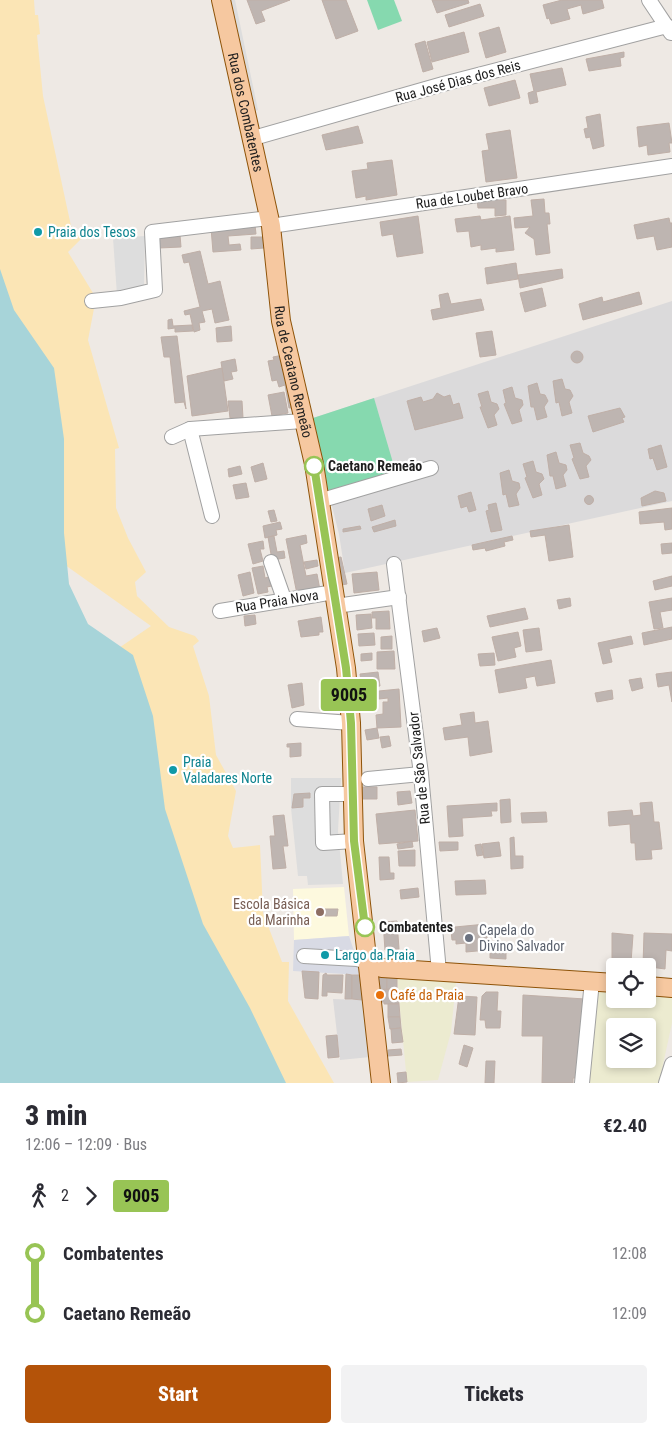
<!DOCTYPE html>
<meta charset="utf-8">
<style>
:root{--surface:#fff;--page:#f2f2f3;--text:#2b2b33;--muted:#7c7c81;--accent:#b45309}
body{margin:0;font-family:"Roboto Condensed",sans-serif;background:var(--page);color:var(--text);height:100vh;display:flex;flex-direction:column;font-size:19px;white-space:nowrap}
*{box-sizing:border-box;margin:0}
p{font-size:16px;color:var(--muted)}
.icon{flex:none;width:28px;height:28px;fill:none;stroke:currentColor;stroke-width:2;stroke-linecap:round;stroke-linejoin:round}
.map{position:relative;height:1083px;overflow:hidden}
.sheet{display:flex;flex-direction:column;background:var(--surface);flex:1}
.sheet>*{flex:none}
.badge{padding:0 10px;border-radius:4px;font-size:18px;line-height:32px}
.tools{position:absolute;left:606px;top:958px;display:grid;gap:10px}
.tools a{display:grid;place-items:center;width:50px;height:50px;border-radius:5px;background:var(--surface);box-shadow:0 2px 8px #0003;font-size:25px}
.map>.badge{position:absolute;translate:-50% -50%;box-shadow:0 0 0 2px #fff}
.legs{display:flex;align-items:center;gap:8px;height:55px;padding:0 25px;font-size:16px}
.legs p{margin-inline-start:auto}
.headline{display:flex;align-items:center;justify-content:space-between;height:85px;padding:0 25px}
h1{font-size:28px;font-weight:800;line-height:38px}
.primary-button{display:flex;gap:10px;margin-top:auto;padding:10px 25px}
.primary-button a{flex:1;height:58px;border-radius:5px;background:var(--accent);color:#fff;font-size:20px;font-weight:800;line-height:58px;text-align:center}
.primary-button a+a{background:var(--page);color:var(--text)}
ul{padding:0 25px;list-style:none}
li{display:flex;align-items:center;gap:18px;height:60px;font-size:19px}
li i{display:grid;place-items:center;width:8px;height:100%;margin:0 6px;background:currentColor}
li i::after{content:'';width:12px;height:12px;margin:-6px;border:4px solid;border-radius:50%;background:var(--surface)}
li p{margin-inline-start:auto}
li:first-child i{background:linear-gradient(#0000 50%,currentColor 0)}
li:last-child i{background:linear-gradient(currentColor 50%,#0000 0)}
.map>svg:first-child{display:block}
</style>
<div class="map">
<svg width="672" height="1083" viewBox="0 0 672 1083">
<rect width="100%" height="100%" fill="#eee9e4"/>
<g fill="#dbdadb">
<path d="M672,301V501L345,573L339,534L310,419Z"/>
<path d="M333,999L364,1000L370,1057L340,1060Z"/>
</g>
<path fill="#fdf9de" d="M344,887L349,936L294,940L293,889Z"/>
<g fill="#ecebd0" fill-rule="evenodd">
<path d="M397,978L456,982L451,1032L438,1080L407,1082Z"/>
<path d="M594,990H615V999H648V991H672V1023L659,1083H586ZM615,1026H648V1059H615Z"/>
</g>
<path fill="#fbe5b5" d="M0,0H34L35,15H38L40,34L37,35L43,96L71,226L82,238L68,252L96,298L88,340L119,448L115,449L116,508L128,538L146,572L135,582L137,596L169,627L195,636L199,641L193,646L209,696L216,755L236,791L228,836L233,848L260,845L263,913L282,962H289L288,1001L334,1083H245L160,880L91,667L151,626L44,550L0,324Z"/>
<g fill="#86d9af">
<path d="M367,0H394L402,21L378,30Z"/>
<path d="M374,398L396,473L328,492L310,419Z"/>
</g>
<g fill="#ddd">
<path d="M227,0H235L258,110L251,112Z"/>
<path d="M145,236L144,289L117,295L113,238Z"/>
<path d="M291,778H341L338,831L343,884L308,885L307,876H298L291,808Z"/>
</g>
<path fill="#d8dae4" d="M349,936L362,975L293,971L294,940Z"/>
<path fill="#a7d4d9" d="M0,269L14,310L54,368L64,439V533L69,584L88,624L133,655L153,716L165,809L203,924L250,1008L286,1083H0Z"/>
<g fill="#beb5b1" stroke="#bfafa7">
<path d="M247,0H290L261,11L265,21L256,24Z"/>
<path d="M322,0H346L358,31L336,39Z"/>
<path d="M432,0H468L469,3L437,13Z"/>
<path d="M562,0H602L604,8L583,14L581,5L567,9L570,19L551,24L549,18L547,19L543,5Z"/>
<path d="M480,4L484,16L449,27L445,15Z"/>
<path d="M499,27L506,52L486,58L479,33Z"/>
<path d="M464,32L469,52L432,62L427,42Z"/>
<path d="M425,41L433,69L423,72L415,44Z"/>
<path d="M624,52V57L620,58L621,66L589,71L586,59Z"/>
<path d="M562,68L566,85L536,92L538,102L530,104L528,93L534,91L530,74Z"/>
<path d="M515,80L520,98L489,106L484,88Z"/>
<path d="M600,114L604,146L593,149L590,137L586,138L584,129L588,128L586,117Z"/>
<path d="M669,123L672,143H669L670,152L648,155L647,145L639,147L637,127Z"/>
<path d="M358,126L363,143L326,150L322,135Z"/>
<path d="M510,130L517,178L486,182L482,151L489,150L486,134Z"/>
<path d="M392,160L397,195L366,200V196L356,198L352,171L368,169L367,163Z"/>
<path d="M477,199L506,200V215L495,216V208H478Z"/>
<path d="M544,199L545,213H549L550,224H547L550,253L536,255L534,239L525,233L530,227L515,228L514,218L533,216L531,200Z"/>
<path d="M418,216L423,253L397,257L393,234L382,236L380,222Z"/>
<path d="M480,216L481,220L510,216L514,250L496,252V248L481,250V245L471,247L469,231L457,232L455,219Z"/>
<path d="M669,218L670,223H672V247L657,250L654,236L637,239L634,225Z"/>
<path d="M255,225L256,234L228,236L229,245L240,244L241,250L213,252L211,228Z"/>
<path d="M180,235L181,247L159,248L158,236Z"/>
<path d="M251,237H263L264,248L251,249Z"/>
<path d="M200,251L208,284L220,281L229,320L215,323L212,309L202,311L205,322L199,323L200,330L194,332L190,314L185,315L184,311L200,307L189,262L184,263L182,255Z"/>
<path d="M516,263L518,279L487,284L485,268Z"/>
<path d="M562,269L563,278L520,288L518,275Z"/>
<path d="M542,288L546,306L525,312L520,293Z"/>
<path d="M639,292L642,304L583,320L579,304L602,297L603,302Z"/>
<path d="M448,293L451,304L481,299L484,310L433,320L431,310L441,308L439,295Z"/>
<path d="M172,319L173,326L192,325L193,331L175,332V328L168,329V320Z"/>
<path d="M231,326L232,341L217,342L216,328Z"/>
<path d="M492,331L496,355L480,357L476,333Z"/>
<path d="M177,336L186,409L184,402L175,403L170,357H164L161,337Z"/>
<circle cx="577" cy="357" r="6"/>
<path d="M283,355L292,408H289L285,385L279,387L277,380L272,381L268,361L274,360L273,357Z"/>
<path d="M235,359L237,371L231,372L233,379L224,381L221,362Z"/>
<path d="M222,368L228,411L192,416L187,376Z"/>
<path d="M562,379L565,389L570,390L573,396L569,402L572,413L562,416L559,402L556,403L553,381Z"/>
<path d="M537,383L540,394L545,395L548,401L544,407L547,417L537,420L534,407H531L528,386Z"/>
<path d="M512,387L515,398L522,400L523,405L519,410L522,421L512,424L504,404L506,403L503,390Z"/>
<path d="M488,391L491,402L497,404L499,409L494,415L497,425L488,428L480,407H482L478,394Z"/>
<path d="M284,392L288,413L272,416L268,395Z"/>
<path d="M437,393L444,397L450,395L453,405L459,403L463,418L415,430L407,401L421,397L423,402L433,399Z"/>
<path d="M228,401H242L243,418H230Z"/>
<path d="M620,408L625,417L622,418L624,422L593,432L588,416Z"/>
<path d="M580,443L583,453L589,456L591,460L586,466L589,477L580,479L572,459L574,458L570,445Z"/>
<path d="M661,445L667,467L657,470L653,458L650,459L648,449Z"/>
<path d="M556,452L559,463L566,465L567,470L563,475L566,486L556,489L553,476H550L547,455Z"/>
<path d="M533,461L536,472L542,474L544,479L539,484L542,495L533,498L525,478L527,477L523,464Z"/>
<path d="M263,463L267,479L255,482L251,467Z"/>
<path d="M240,466L242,474L229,477L228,469Z"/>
<path d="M509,470L512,481L519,483L520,488L516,494L519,505L509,507L506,494L503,495L500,473Z"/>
<path d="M246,483L249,497L236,499L233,485Z"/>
<path d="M655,491L664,493L666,501L642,506L641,498Z"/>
<path d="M471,492L476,510L469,512L467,506L461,508L458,496Z"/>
<circle cx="589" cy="500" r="4.5"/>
<path d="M496,503L502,530L491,532L486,511L489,510L488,505Z"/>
<path d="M382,505L385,516L371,521L368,509Z"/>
<path d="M672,508V529L665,530L664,522L640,524L639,512Z"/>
<path d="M274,510L277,521L271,522L268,511Z"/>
<path d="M395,520L396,526L374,532L372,527Z"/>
<path d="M280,522L282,529L276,530L277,535L265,538L263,526Z"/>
<path d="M569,525L573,557L549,561L545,535L531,537L530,531Z"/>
<path d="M360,526L361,529L343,532V529Z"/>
<path d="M306,535L307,543L300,545L306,576L317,574L320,590L297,594L286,539Z"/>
<path d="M274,536L277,552L284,551L285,558L272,560L268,537Z"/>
<path d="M512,536L513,540L504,542L505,546L486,551L485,548L473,550L472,545Z"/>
<path d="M263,541L264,549H260L263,561L253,564L248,544Z"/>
<path d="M672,543V553L662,554L661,544Z"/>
<path d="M341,557L347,584L341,585L335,558Z"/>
<path d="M317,560L318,566L306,569L304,562Z"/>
<path d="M263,566L265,578L274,576L277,585L267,587L268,592L258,594L252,568Z"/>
<path d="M250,572L254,593L243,596L238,575Z"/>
<path d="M377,572L379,590L354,593L352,574Z"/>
<path d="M672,576V586L655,590L653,581Z"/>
<path d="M570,598L571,606L559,609L557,600Z"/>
<path d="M672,598V610L660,612L663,628L654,629L649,602Z"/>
<path d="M525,608L528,619L490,627L487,616Z"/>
<path d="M389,611L390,629H376V618H372V612Z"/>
<path d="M371,614L372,628L357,630L356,615Z"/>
<path d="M255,615L256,624L245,626L244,616Z"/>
<path d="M321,617L323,632H319V635L301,637L298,621Z"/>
<path d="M672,627V639L644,645L642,633Z"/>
<path d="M437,628L440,638L424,642L422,631Z"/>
<path d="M539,628L542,650L526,652L523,630Z"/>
<path d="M518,632L521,646L514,648L516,657L498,661L492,637Z"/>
<path d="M374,633L375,645L359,646L358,634Z"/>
<path d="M392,636V649H381V637Z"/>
<path d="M631,636L633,644L609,649L612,662L603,664L598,643Z"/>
<path d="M394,651L395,669H377V652Z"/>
<path d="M372,653V660L361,661V654Z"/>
<path d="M494,653L495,665L480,666L478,654Z"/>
<path d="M551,660L555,683L537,686L535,676L525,678L527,688L499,693L495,670Z"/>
<path d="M378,672L380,686L362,688L360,674Z"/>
<path d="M672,672V702L669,685L658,687L656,674Z"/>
<path d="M641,678L643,688L632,691L629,680Z"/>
<path d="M302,683L304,705L292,708L288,685Z"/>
<path d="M399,689L401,727L377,728L376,715L383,714V702H388V698L379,699V691Z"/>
<path d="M612,690L613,699L597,702L595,693Z"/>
<path d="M474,712L475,723L488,721L492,752L470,756L468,737L445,740L443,728L462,725L460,714Z"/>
<path d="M377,728L379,738L367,740L365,730Z"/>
<path d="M389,736L391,746L382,748L380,737Z"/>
<path d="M301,743V756L290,757V747H287V744Z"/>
<path d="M362,787H377V799H363Z"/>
<path d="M410,791L412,803L398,805L397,792Z"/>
<path d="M310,793V798H303V807L292,808L294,794Z"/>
<path d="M510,799L511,822L501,823L500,800Z"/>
<path d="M652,802L654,822H659L662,849L651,850L652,859L636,860L635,843H631L630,824L609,826L608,812L632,810L633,816L641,815L640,803Z"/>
<path d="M497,803V811H491L492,816L462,818L463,836L449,837L447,806Z"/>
<path d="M415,810L418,841L379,844L376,814Z"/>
<path d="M546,812L547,822L522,823L521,813Z"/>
<path d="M284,815L288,846H283L286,868L273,869L270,836H275L273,816Z"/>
<path d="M514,837L515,856H523V868L511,869L510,838Z"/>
<path d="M412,841L413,847L398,849L397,844Z"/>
<path d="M439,842H458V850L440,851Z"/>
<path d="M499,842L501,856L484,858L482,844Z"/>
<path d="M481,844L483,855L477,856L475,845Z"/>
<path d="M415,850V866H399L398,851Z"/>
<path d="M379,857H389L390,873H394V879L380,880Z"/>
<path d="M485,880L486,894L456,895L455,881Z"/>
<path d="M418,888L419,897L401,899L400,890Z"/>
<path d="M325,909H338L337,916H325Z"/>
<path d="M397,921L399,949L385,950L383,922Z"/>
<path d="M486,924L488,950L466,952V943L456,944V940H452L451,931H455V927Z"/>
<path d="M612,933L633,935L631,962L612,961Z"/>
<path d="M644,933L672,934V951L666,950L665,969L643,966Z"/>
<path d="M494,946H506V959L490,958V951H494Z"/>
<path d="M302,971L319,972L318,999L305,998Z"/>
<path d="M326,973L327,975H343L342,993L327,992V996H322L323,975Z"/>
<path d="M346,974L352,975V999H345Z"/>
<path d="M352,975H362V1000L352,999Z"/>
<path d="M377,977H387V989L378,990Z"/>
<path d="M387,977L397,978V989H387Z"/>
<path d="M397,989L399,1004H384V1002H379L378,990Z"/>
<path d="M486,992H498L497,1011H501L500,1028H486L485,1020H480L482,996Z"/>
<path d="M523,995L585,999L581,1078H573V1083H542L543,1036H522Z"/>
<path d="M459,996L477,997L475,1035L454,1034Z"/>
<path d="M388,1004H399L400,1017H388Z"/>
<path d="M388,1017H400L401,1028L390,1029Z"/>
<path d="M401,1028L403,1042L392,1043L391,1029Z"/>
<path d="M337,1035L339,1057L328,1058L326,1036Z"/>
<path d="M464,1045L473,1048L467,1067L459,1064Z"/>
<path d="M401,1049L402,1055L388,1056V1050Z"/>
<path d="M486,1061H495L494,1083H485Z"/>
<path d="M406,1072L407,1082L398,1083L397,1073Z"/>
</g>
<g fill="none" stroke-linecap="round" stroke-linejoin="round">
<defs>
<g id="minor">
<path d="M649,0L671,33"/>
<path d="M250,139L443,84L667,26"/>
<path d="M271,226L672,166"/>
<path d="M92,301L121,298L155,290L152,232L269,218"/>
<path d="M190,429L212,516"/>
<path d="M172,437L190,429L303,421"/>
<path d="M319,501L431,468"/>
<path d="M271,562L284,599"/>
<path d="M394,564L421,774L439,972"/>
<path d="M336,606L399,597"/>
<path d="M220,611L334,592"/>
<path d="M297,719L351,723"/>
<path d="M368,779L421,774"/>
<path d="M352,794H322L323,843L354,841"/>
<path d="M304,956L357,959L368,962"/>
<path d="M582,1083L592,981"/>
<path d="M666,1083L672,1064"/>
</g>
<g id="major">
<path id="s1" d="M221,0L271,226L281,321L314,464L346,668L351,723L354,841L381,1083"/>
<path d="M368,962L382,968L615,983"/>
<path d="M648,986L672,988"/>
</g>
</defs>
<use href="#minor" stroke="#a1a1a1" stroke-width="16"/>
<use href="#major" stroke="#8e5308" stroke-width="20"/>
<use href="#minor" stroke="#fff" stroke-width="14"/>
<use href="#major" stroke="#f6c8a0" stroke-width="18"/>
</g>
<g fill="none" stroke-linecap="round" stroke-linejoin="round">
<defs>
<path id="line-1" d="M314,466L346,668L351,723L354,841L365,927"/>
</defs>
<use href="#line-1" stroke="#fff" stroke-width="11"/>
<use href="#line-1" stroke="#98c455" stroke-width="8"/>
</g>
<g fill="#0f9aa8" stroke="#fff" stroke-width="2">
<circle cx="38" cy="232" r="5"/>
<circle cx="173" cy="770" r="5"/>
<circle cx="325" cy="955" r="5"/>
</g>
<g fill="#fff" stroke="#98c455" stroke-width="2.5">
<circle cx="314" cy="466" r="9"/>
<circle cx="365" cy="927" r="9"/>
</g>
<circle fill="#8d6e63" stroke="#fff" stroke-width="2" cx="320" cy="912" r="5"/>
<circle fill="#6b7280" stroke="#fff" stroke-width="2" cx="469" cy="938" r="5"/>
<circle fill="#e8710a" stroke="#fff" stroke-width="2" cx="380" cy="995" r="5"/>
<g text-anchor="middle" stroke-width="4.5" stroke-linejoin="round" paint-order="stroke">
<g font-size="14" fill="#1d1d1d" stroke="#fff">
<text transform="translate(458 81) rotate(-15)" y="5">Rua José Dias dos Reis</text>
<text dy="5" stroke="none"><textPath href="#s1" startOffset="115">Rua dos Combatentes</textPath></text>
<text transform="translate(472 196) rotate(-8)" y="5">Rua de Loubet Bravo</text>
<text dy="5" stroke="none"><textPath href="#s1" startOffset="379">Rua de Ceatano Remeão</textPath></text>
<text transform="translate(277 601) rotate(-9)" y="5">Rua Praia Nova</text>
<text transform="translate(419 768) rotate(-96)" y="5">Rua de São Salvador</text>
</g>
<g font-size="14" fill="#0d838f" stroke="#fff" text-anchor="start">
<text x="48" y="237">Praia dos Tesos</text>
<text x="183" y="767">Praia<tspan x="183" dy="16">Valadares Norte</tspan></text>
<text x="335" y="960">Largo da Praia</text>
</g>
<g font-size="14" font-weight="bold" fill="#1d1d1d" stroke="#fff" text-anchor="start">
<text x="328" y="471">Caetano Remeão</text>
<text x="379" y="932">Combatentes</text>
</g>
<g font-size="14" fill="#785e54" stroke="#fff" text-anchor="end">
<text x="310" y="909">Escola Básica<tspan x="310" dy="16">da Marinha</tspan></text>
</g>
<g font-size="14" fill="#5b616d" stroke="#fff" text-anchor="start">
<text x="479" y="935">Capela do<tspan x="479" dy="16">Divino Salvador</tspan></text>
</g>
<g font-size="14" fill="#c56008" stroke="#fff" text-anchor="start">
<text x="390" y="1000">Café da Praia</text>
</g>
</g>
</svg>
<div class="tools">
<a><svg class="icon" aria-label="locate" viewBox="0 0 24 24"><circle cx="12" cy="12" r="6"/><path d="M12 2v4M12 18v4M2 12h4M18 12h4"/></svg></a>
<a><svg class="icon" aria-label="layers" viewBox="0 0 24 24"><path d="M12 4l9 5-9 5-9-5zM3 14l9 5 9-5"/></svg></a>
</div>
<b class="badge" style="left:349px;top:695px;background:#98c455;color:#111">9005</b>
</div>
<section class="sheet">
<div class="headline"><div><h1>3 min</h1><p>12:06 – 12:09 · Bus</p></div><b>€2.40</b></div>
<div class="legs"><svg class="icon" aria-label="walk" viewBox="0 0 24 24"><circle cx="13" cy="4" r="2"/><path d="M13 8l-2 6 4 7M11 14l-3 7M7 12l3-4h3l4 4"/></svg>2<svg class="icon" aria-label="forward" viewBox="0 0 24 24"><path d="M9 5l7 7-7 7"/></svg><b class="badge" style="background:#98c455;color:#111">9005</b></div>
<ul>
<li><i style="color:#98c455"></i><b>Combatentes</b><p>12:08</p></li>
<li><i style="color:#98c455"></i><b>Caetano Remeão</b><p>12:09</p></li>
</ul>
<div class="primary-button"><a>Start</a><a>Tickets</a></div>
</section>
